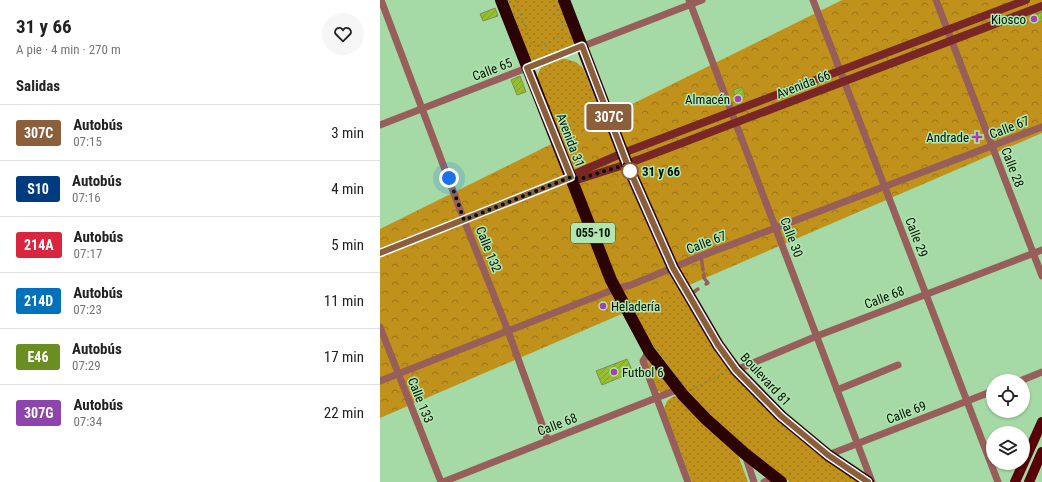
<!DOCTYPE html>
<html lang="es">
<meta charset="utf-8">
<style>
:root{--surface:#fff;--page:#f6f6f6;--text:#222;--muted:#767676;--line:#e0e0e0}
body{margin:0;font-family:"Roboto Condensed",sans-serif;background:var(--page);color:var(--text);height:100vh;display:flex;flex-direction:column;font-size:15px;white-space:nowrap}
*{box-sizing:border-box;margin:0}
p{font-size:13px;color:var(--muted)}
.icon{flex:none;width:22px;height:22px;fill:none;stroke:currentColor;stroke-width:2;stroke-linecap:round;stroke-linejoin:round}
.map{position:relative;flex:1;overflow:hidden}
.side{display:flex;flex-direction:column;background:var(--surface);width:380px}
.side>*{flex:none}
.badge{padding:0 8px;border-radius:3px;font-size:14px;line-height:26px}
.controls{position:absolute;left:606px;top:374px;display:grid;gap:8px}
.controls a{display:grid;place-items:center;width:44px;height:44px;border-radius:50%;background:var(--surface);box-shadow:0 1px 3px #0004;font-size:20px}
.you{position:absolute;width:20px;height:20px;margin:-10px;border:3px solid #fff;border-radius:50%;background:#1a73e8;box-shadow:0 0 0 6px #1a73e833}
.map>.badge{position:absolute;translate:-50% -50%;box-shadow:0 0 0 2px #fff}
h2{padding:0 16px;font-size:15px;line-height:36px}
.round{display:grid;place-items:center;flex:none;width:42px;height:42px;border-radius:21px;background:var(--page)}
.summary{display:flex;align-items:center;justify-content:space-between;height:68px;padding:0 16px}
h1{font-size:19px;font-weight:700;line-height:30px}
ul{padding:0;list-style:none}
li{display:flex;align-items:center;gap:12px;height:56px;padding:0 16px;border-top:1px solid var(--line)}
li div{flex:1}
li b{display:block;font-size:15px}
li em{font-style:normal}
li .badge{min-width:44px;font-weight:700;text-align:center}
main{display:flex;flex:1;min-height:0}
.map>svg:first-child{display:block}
</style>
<main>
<section class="side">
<div class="summary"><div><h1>31 y 66</h1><p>A pie · 4 min · 270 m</p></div><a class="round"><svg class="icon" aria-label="heart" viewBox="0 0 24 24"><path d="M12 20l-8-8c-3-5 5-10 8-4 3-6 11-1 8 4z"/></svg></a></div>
<h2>Salidas</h2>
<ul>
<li><span class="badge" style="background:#8b5e3c;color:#fff">307C</span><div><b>Autobús</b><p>07:15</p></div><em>3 min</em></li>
<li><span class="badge" style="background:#003b80;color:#fff">S10</span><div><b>Autobús</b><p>07:16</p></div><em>4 min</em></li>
<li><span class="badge" style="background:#d7263d;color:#fff">214A</span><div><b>Autobús</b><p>07:17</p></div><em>5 min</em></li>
<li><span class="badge" style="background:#0072bc;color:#fff">214D</span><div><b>Autobús</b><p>07:23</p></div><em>11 min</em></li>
<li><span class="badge" style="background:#6b8e23;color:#fff">E46</span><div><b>Autobús</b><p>07:29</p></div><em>17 min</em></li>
<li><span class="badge" style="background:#8e44ad;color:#fff">307G</span><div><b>Autobús</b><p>07:34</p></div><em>22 min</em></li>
</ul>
</section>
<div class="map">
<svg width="662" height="482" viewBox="0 0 662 482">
<defs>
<pattern id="grass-dots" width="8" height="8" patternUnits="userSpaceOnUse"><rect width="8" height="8" fill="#c1921b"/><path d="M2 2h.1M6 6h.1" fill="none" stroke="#9b7616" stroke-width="1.8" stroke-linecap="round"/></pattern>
<pattern id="park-crowns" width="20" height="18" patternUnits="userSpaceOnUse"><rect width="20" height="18" fill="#c1921b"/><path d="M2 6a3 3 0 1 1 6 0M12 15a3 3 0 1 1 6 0" fill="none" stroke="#9b7616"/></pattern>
<pattern id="building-hatch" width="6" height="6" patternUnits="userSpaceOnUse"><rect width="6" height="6" fill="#96be2f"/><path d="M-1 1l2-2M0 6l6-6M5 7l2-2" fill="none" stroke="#80a228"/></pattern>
</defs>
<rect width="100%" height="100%" fill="#a5d9a5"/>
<g fill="url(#grass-dots)">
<path d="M128,0H179L195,43V45L152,61L150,60Z"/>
<path d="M182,58L196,62L203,68L236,151L193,170L158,79V74L161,67Z"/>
<path d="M291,275L347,365L480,482H410L384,463L342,428L306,389L274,347L254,316L242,293Z"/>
<path d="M268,359L291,385V390L281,393L277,390L266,362Z"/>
<path d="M294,396L298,397L358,455L368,482H312L284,409L287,401Z"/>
</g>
<path fill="url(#park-crowns)" d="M462,0H662V133L0,418V229Z"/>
<g fill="url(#building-hatch)" stroke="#7b9052">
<path d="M115,8L118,16L103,21L100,14Z"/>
<path d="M662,12V21L652,24L649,17Z"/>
<path d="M140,76L146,92L137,95L131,80Z"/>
<path d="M362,87L365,97L357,100L353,90Z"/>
<path d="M247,359L253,372L222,385L216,371Z"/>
</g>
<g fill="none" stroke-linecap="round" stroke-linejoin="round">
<g stroke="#678d67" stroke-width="1" stroke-dasharray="2 3" stroke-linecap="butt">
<path d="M135,0L152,45C162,48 176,39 183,33V26L173,0"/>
<path d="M311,390L322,384L347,372"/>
</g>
<g stroke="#985e5a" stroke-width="3.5">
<path d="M321,256L323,270"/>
<path d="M324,274V278L328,283L326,284"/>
<path d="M311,294L318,289"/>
</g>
<g stroke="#985e5a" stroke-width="7">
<path d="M1,0L84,220L128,331L168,441"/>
<path d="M309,0L492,482"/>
<path d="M433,0L618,482"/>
<path d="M556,0L662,276"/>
<path d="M0,125L322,0"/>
<path d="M0,327L61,482"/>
<path d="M269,351L263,361L308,482"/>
<path d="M356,370L437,336L662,250"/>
<path d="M0,381L235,289L251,285L321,256L662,127"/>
<path d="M640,381L662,372"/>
<path d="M457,390L518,365"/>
<path d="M365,455L374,482"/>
<path d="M448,455L613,391"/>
<path d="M63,482L299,389"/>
<path d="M384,482L395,478"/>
</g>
<g stroke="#792726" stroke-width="8">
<path d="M191,177L200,179L247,164L662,6"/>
<path d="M0,253L191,177L197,173L243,153L646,0"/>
</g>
<g stroke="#570109" stroke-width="10">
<path d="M635,482L662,422"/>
<path d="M649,482L662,452"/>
</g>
<g stroke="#2c0304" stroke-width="12">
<path d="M121,0L231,280L269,351L303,395L326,419L364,453L401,482"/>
<path d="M184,0L247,164L293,268L338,345L356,370L401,416L448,455L488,482"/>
</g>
</g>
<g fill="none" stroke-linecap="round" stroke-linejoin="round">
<defs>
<path id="line" d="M0,253L191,177L147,68L202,46L247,164L293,268L338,345L356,370L401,416L448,455L488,482"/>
</defs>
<use href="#line" stroke="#fff" stroke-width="9"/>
<use href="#line" stroke="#8b5e3c" stroke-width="6"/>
<path stroke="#021203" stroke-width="4" stroke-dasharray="0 7.2" d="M69,178L84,220L191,177L200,179L247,164L250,171"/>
</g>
<g fill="#a242aa" stroke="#b2e6b1" stroke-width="1.5">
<circle cx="654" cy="19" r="4"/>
<circle cx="358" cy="99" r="4"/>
<path d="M595 131h4v4h4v4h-4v4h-4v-4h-4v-4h4z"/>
<circle cx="223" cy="306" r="4"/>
<circle cx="234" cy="372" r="4"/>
</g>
<circle fill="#fff" stroke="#8b5e3c" stroke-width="2" cx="250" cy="171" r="8"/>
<g text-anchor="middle" stroke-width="3" stroke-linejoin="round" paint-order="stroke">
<rect fill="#b2e6b1" stroke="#375237" stroke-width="1" x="191" y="223" width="44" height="20" rx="3"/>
<g font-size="12" font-weight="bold" fill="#021203">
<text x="213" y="237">055-10</text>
</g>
<g font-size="13" fill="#021203" stroke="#b2e6b1" text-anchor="end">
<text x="646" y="24">Kiosco</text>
<text x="350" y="104">Almacén</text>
<text x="589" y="142">Andrade</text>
<text x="231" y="311" text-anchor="start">Heladería</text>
<text x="242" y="377" text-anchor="start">Futbol 6</text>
</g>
<g font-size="13" fill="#021203" stroke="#b2e6b1">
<text transform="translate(112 69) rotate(-21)" y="5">Calle 65</text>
<text transform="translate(423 84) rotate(-21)" y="5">Avenida 66</text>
<text transform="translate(629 127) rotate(-21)" y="5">Calle 67</text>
<text transform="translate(191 140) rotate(69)" y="5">Avenida 31</text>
<text transform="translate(633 167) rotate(69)" y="5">Calle 28</text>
<text transform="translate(412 237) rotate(69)" y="5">Calle 30</text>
<text transform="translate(537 237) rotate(69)" y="5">Calle 29</text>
<text transform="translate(326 242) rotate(-21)" y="5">Calle 67</text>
<text transform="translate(109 249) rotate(68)" y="5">Calle 132</text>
<text transform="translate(504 297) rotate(-21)" y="5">Calle 68</text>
<text transform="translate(386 379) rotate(47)" y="5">Boulevard 81</text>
<text transform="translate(41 400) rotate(68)" y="5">Calle 133</text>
<text transform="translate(526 412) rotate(-21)" y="5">Calle 69</text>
<text transform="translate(177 424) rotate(-21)" y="5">Calle 68</text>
</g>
<g font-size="13" font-weight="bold" fill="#021203" stroke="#b2e6b1" text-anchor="start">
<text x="262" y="176">31 y 66</text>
</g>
</g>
</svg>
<div class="controls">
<a><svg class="icon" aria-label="locate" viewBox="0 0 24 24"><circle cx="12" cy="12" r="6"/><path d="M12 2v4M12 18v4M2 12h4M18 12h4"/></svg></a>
<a><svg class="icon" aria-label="layers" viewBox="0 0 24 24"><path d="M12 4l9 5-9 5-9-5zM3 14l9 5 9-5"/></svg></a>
</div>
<div class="you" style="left:69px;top:178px"></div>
<b class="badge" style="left:229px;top:117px;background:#8b5e3c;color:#fff">307C</b>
</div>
</main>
